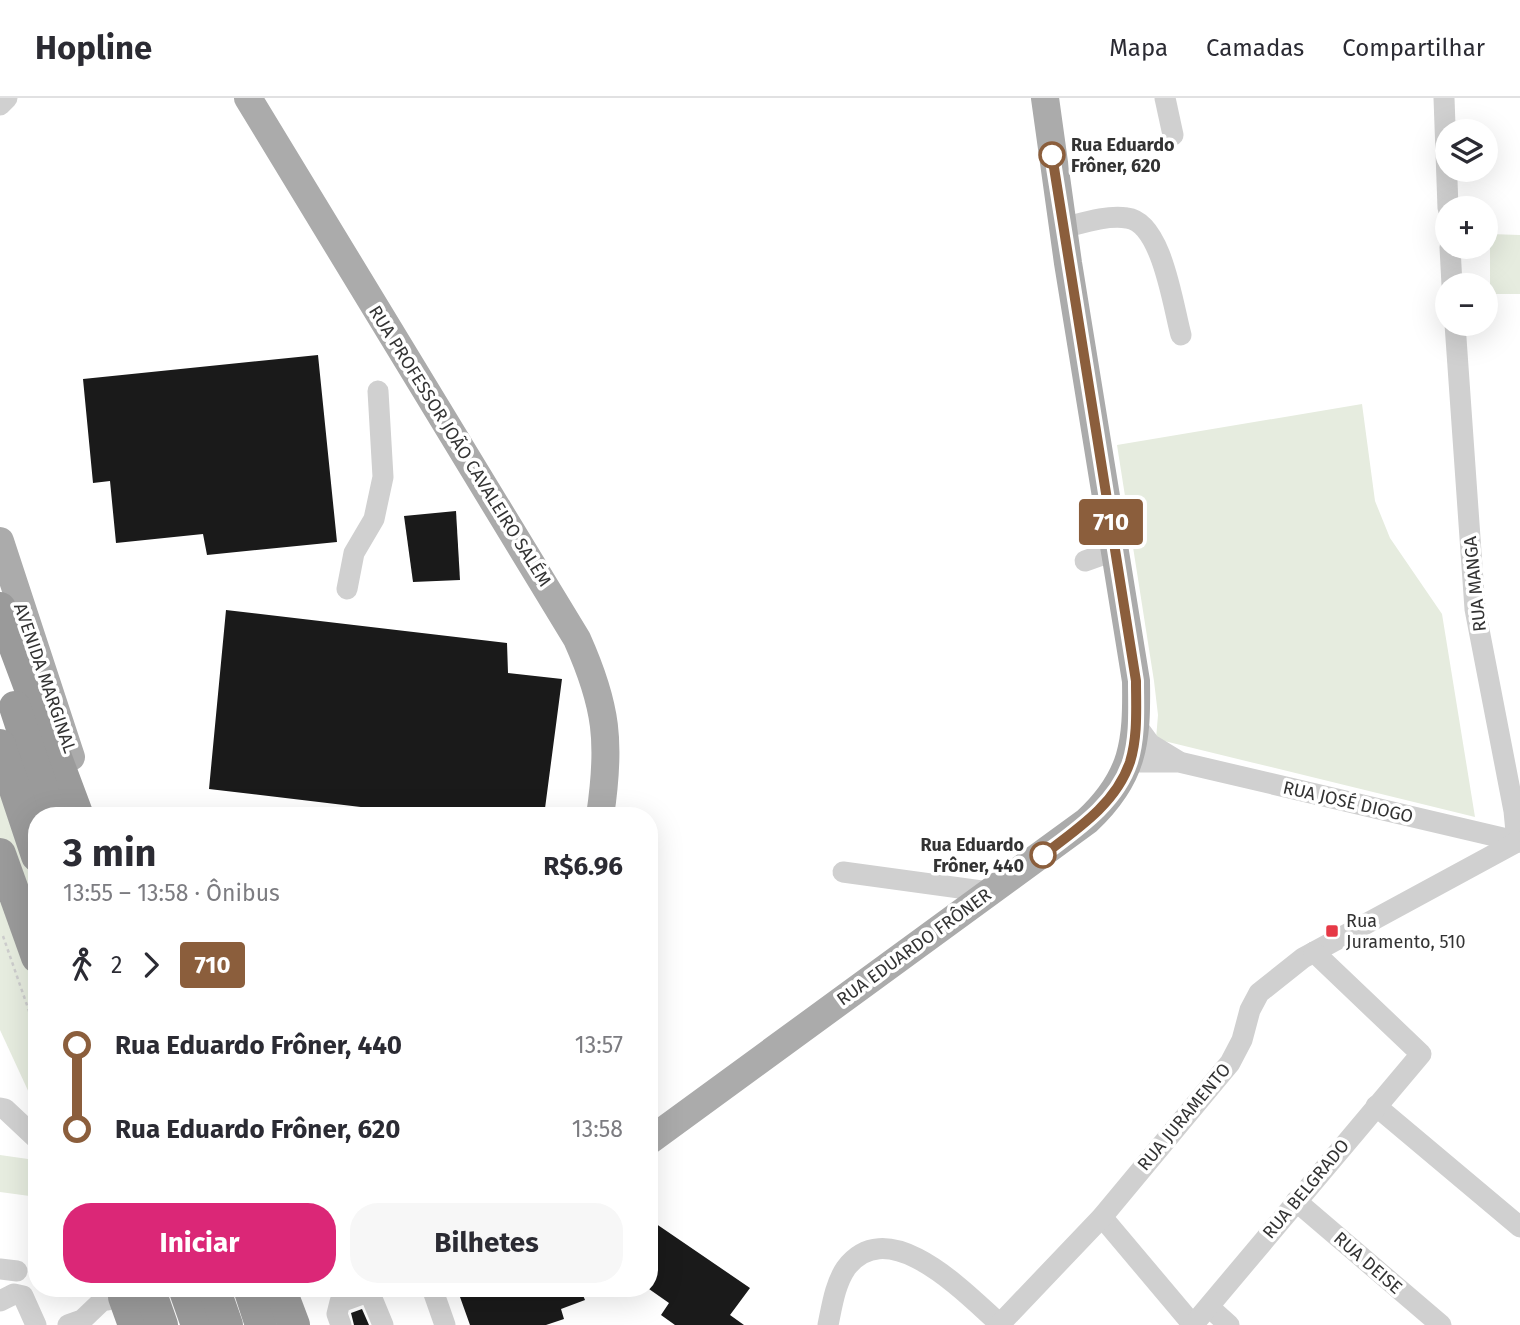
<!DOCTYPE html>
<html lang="pt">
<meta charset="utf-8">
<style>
:root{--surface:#fff;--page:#f7f7f7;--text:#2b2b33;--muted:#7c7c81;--line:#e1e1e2;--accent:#db2777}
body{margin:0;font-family:"Fira Sans",sans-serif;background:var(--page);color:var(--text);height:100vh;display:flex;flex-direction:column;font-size:26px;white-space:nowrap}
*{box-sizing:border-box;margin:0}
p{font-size:23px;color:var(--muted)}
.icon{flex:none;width:38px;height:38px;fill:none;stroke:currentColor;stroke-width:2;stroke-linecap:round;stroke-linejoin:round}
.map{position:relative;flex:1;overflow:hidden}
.side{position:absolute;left:28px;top:709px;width:630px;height:490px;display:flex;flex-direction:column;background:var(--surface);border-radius:28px;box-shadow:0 7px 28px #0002}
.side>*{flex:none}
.badge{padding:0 14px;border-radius:5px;font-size:24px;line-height:46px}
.buttons{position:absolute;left:1435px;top:21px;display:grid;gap:14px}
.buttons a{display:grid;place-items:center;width:63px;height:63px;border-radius:50%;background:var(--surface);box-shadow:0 7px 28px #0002;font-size:35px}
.map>.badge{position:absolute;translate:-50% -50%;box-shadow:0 0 0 4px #fff}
.legs{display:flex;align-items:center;gap:10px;height:77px;padding:0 35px;font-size:23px}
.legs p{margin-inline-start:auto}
.headline{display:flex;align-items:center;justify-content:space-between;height:119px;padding:0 35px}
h1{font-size:38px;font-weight:700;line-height:52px}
.primary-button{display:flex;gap:14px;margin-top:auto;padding:14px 35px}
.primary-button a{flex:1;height:80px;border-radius:28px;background:var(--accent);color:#fff;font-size:28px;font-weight:700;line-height:80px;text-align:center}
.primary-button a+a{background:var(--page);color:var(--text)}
ul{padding:0 35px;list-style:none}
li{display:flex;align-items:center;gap:24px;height:84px;font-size:26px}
li i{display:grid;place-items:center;width:10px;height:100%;margin:0 9px;background:currentColor}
li i::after{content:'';width:18px;height:18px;margin:-9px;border:5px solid;border-radius:50%;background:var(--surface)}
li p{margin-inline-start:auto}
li:first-child i{background:linear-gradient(#0000 50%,currentColor 0)}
li:last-child i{background:linear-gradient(currentColor 50%,#0000 0)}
header{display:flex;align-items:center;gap:42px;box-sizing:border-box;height:98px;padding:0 35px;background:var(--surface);border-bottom:2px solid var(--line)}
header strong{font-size:33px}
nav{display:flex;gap:38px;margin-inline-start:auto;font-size:24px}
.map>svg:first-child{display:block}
</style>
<header>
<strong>Hopline</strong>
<nav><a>Mapa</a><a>Camadas</a><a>Compartilhar</a></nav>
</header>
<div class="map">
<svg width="1520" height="1227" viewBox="0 0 1520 1227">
<rect width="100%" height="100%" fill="#fff"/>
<g fill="#e6ecdf">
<path d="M1490,136L1520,137V196H1490Z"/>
<path d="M1362,306L1375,403L1390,440L1442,516L1475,719L1156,641L1158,617L1154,583L1117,347Z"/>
<path d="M0,684L37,793V1012L0,932Z"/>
<path d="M0,1057L28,1061L37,1060V1099L0,1094Z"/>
</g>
<g fill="#1a1a1a">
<path d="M318,257L337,444L207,457L203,436L116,445L110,383L93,385L83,281Z"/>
<path d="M456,413L460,482L413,484L404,418Z"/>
<path d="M226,512L507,545L508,575L562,581L544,718H436L209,691Z"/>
<path d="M649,1121L750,1190L730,1217L744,1227H675L661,1217L669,1205L649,1191Z"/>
<path d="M485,1190H580L585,1202L561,1211L564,1221L546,1227H470L460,1199Z"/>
<path d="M362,1211L369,1227H354L351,1215Z"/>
</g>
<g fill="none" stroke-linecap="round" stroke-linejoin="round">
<path stroke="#cdcdcd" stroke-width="2.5" stroke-dasharray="3.5 3.5" stroke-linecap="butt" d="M3,838L37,936"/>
<g stroke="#d0d0d0" stroke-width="21">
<path d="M1165,0L1173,37"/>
<path d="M1444,0L1448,110"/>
<path d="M0,7L7,0"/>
<path d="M1063,130C1083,125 1106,117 1127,120C1162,124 1173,208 1181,237"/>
<path d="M1450,149L1452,187"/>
<path d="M1455,226L1475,511L1514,713L1517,744"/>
<path d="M1085,463L1116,452"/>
<path d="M347,491L354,455L374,421L383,379L378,293"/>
<path d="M1136,627L1150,646L1178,663"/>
<path d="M1130,664H1179L1520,744"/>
<path d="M843,774L989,794"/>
<path d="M1376,1008L1520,1129"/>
<path d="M0,1010L5,1011L37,1041"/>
<path d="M1296,1103L1441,1227"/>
<path d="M1102,1119L1193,1227"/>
<path d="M0,1171L17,1173"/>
<path d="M432,1190L445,1227"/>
<path d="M0,1203L14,1196L23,1198L36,1227"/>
<path d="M1209,1209L1229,1227"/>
<path d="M68,1227L82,1222L102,1203L124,1199"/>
<path d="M341,1227L337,1216L340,1204L365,1195L371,1198L383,1227"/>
<path d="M828,1227C832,1208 835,1186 846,1170C889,1113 967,1197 1000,1226"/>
<path d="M999,1227L1102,1119L1230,965L1242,942L1250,912L1259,895L1303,860L1517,744"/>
<path d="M1193,1227L1421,956L1314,854"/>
</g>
<g stroke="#ababab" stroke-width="28">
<path d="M248,0L577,541C607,608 611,645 600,718"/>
<path d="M0,443L71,659"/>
<path d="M649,1043L1087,723C1134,679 1137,644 1136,583L1068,165L1045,0"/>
</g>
<g stroke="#9a9a9a" stroke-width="32">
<path d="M0,510L78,718"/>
<path d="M15,609L51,718"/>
<path d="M0,647L37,758"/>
<path d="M0,756L37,859"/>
<path d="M126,1190L124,1199L134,1227"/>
<path d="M149,1190L162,1227"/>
<path d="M184,1190L197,1227"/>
<path d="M214,1190L227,1227"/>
<path d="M249,1190L261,1227"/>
<path d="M280,1190L294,1227"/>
</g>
</g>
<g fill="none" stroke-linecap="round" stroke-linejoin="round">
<defs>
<path id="line-1" d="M1043,757C1076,732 1116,706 1130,664C1138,638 1136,610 1136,583L1052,57"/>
</defs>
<use href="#line-1" stroke="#fff" stroke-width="16"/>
<use href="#line-1" stroke="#8b5e3c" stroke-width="10"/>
</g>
<g fill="#fff" stroke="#8b5e3c" stroke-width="3.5">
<circle cx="1052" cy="57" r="12"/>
<circle cx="1043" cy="757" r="12"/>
</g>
<rect fill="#e63946" stroke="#fff" stroke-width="2.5" x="1325" y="826" width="14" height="14" rx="3.5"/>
<g text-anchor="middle" stroke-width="7" stroke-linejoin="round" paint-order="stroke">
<g font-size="18" font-weight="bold" fill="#333" stroke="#fff" text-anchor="start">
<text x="1071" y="53">Rua Eduardo<tspan x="1071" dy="21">Frôner, 620</tspan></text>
<text x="1024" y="753" text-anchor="end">Rua Eduardo<tspan x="1024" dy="21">Frôner, 440</tspan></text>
</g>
<g font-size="18" fill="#333" stroke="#fff">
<text transform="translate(460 348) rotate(58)" y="6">RUA PROFESSOR JOÃO CAVALEIRO SALÉM</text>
<text transform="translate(1475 486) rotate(-96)" y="6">RUA MANGA</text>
<text transform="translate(45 580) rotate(71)" y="6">AVENIDA MARGINAL</text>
<text transform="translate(1348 704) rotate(13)" y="6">RUA JOSÉ DIOGO</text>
<text transform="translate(914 849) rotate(-36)" y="6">RUA EDUARDO FRÔNER</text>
<text transform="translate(1184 1019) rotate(-50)" y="6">RUA JURAMENTO</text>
<text transform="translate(1306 1091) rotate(-50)" y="6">RUA BELGRADO</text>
<text transform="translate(1368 1165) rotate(41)" y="6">RUA DEISE</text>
</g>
<g font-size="18" fill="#333" stroke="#fff" text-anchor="start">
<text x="1346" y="829">Rua<tspan x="1346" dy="21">Juramento, 510</tspan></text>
</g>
</g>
</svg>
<div class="buttons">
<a><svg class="icon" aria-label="layers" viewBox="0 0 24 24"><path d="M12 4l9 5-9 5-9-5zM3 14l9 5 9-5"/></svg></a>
<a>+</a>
<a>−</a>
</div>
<b class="badge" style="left:1111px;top:424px;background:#8b5e3c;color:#fff">710</b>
<section class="side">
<div class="headline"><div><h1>3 min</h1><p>13:55 – 13:58 · Ônibus</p></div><b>R$6.96</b></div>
<div class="legs"><svg class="icon" aria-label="walk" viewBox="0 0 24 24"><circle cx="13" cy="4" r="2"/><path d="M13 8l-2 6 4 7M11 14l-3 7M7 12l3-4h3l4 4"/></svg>2<svg class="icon" aria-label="forward" viewBox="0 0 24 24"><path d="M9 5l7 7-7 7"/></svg><b class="badge" style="background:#8b5e3c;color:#fff">710</b></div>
<ul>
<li><i style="color:#8b5e3c"></i><b>Rua Eduardo Frôner, 440</b><p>13:57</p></li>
<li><i style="color:#8b5e3c"></i><b>Rua Eduardo Frôner, 620</b><p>13:58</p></li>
</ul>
<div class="primary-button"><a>Iniciar</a><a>Bilhetes</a></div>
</section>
</div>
